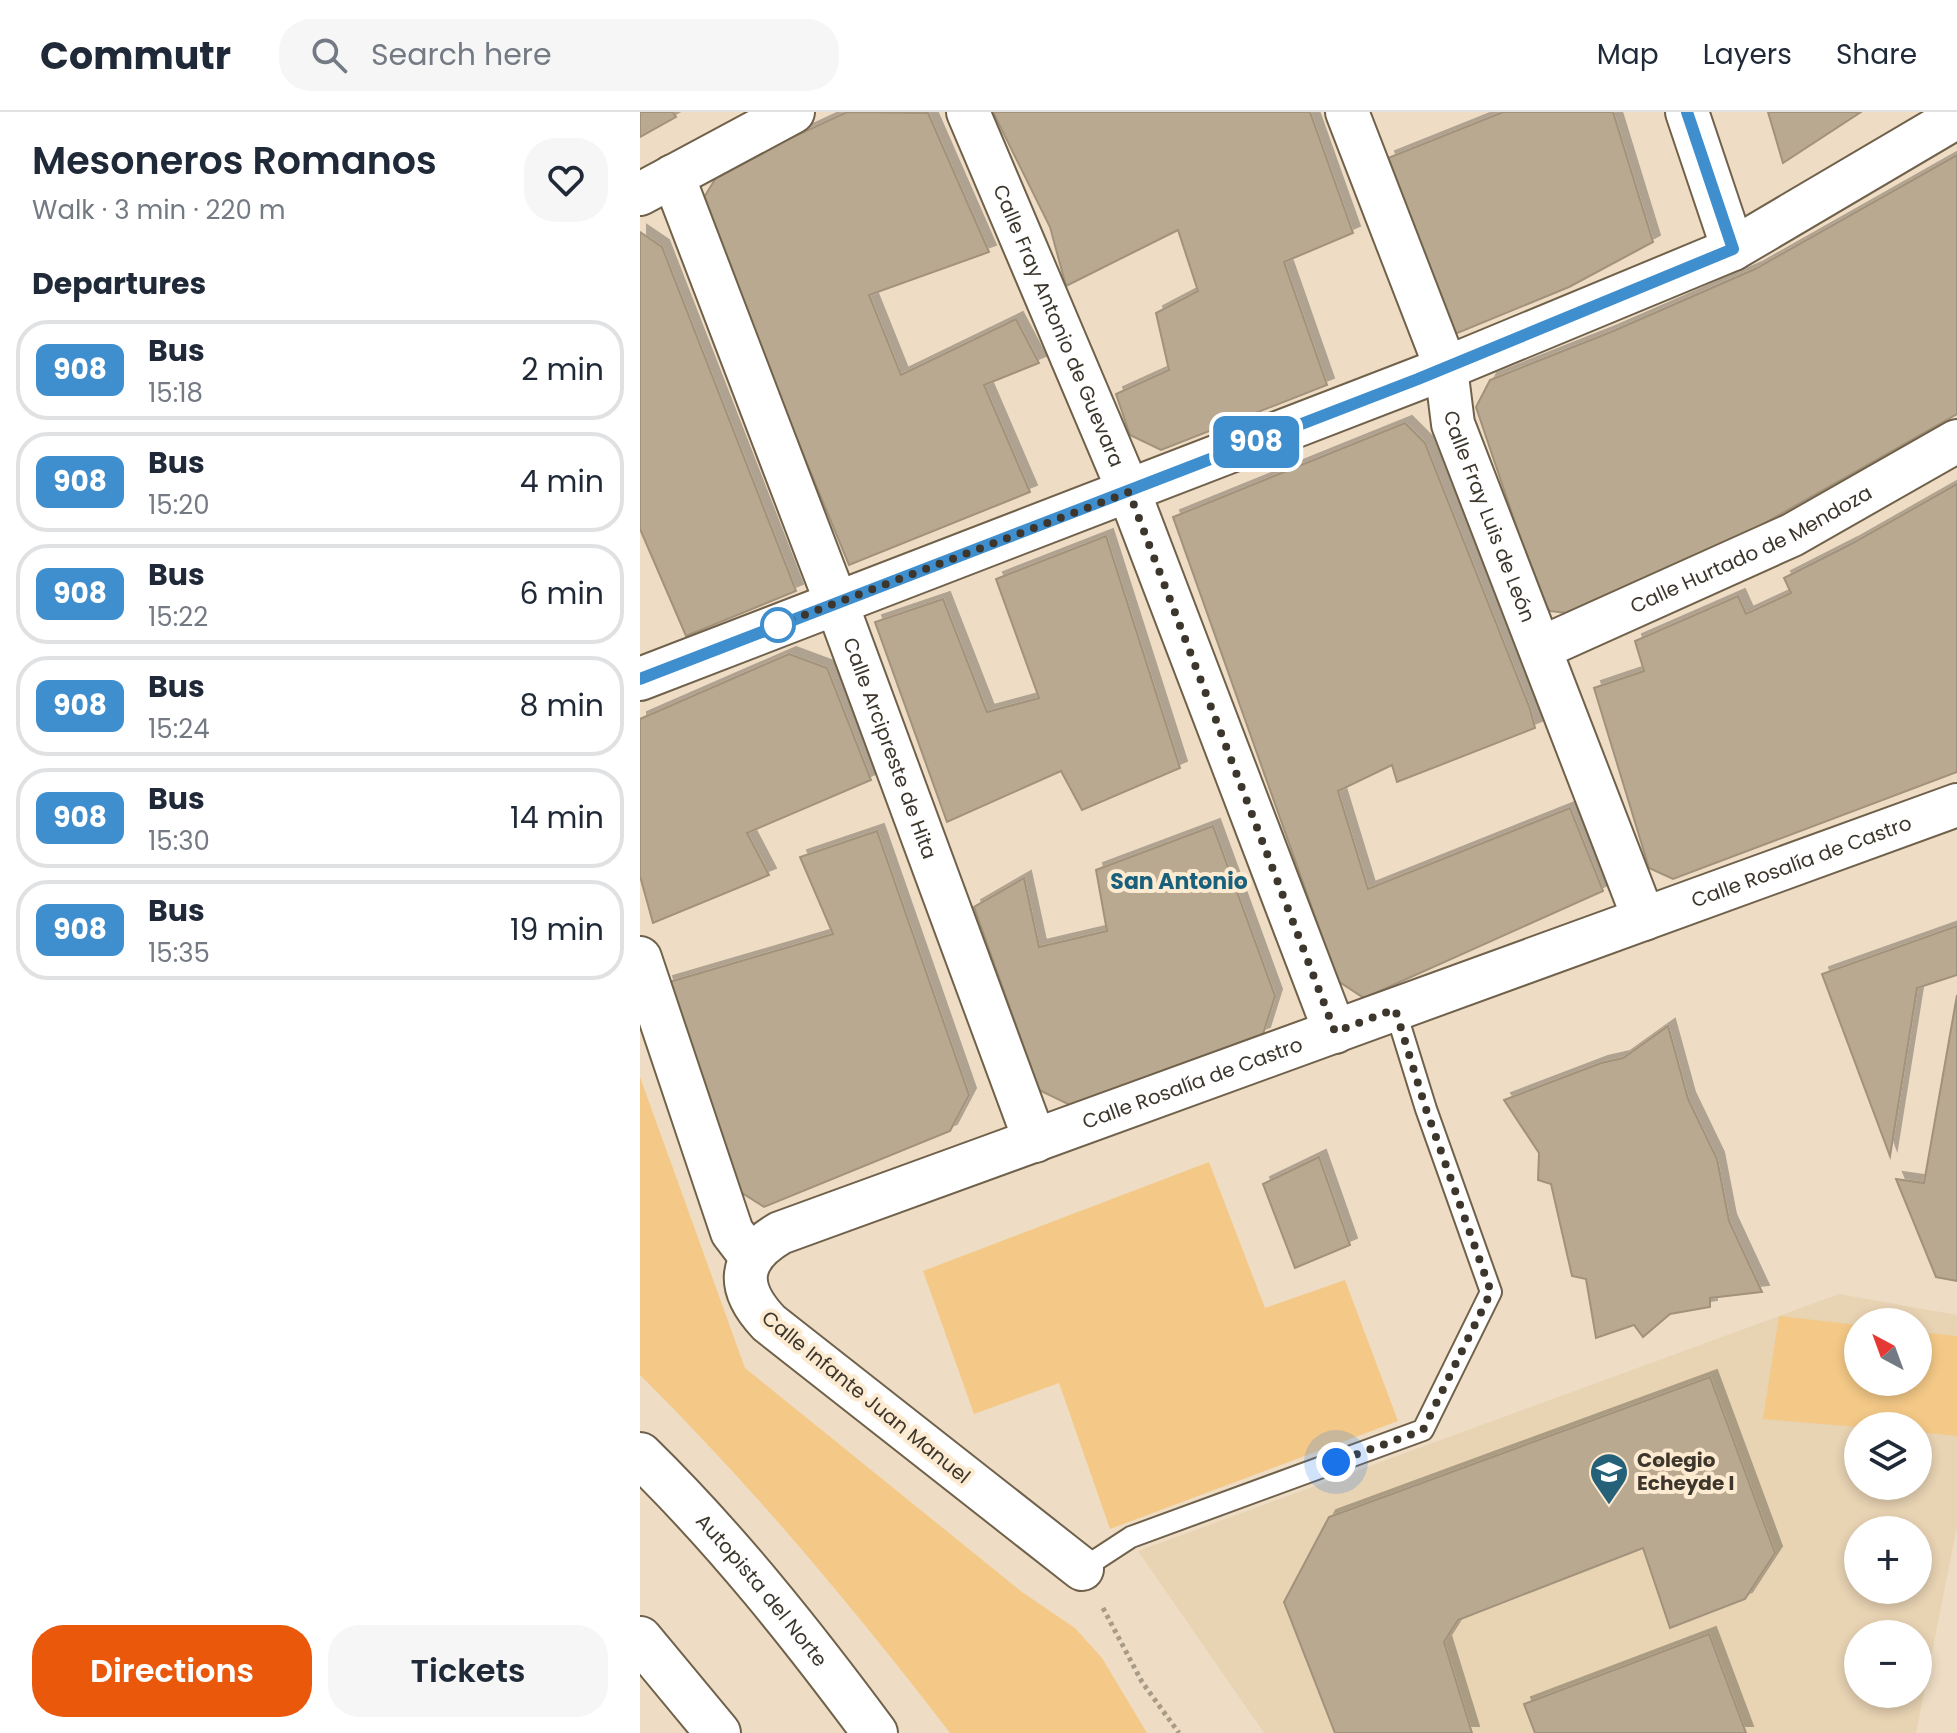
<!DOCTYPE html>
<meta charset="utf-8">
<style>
:root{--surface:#fff;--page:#f6f6f7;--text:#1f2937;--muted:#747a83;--line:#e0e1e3;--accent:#ea580c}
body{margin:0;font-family:Poppins,sans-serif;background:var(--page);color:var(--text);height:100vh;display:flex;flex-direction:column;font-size:30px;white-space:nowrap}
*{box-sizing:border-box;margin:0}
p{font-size:26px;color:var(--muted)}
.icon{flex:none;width:44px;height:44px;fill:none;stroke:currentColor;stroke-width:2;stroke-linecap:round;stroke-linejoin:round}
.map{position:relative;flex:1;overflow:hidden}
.side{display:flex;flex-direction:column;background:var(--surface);width:640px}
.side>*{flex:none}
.badge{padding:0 16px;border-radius:12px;font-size:28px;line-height:52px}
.needle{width:52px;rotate:319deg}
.tools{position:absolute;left:1204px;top:1196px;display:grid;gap:16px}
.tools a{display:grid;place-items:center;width:88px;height:88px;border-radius:50%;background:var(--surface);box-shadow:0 4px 12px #0003;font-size:40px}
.you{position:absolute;width:40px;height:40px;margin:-20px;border:6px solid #fff;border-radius:50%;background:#1a73e8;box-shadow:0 0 0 12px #1a73e833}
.map>.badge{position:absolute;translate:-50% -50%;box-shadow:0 0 0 4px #fff}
h2{padding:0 32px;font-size:30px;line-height:72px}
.round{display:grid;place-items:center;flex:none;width:84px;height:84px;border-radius:32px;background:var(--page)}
.overview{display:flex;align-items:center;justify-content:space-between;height:136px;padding:0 32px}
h1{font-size:38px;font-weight:600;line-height:60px}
.button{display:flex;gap:16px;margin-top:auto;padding:16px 32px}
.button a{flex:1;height:92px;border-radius:32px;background:var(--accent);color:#fff;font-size:32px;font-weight:600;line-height:92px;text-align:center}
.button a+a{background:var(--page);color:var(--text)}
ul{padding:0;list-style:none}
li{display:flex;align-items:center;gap:24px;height:100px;margin:0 16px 12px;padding:0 16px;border:4px solid var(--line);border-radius:32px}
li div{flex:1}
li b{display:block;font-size:30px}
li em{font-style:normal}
li .badge{min-width:88px;font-weight:700;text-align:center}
header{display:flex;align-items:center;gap:48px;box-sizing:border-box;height:112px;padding:0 40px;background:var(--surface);border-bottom:2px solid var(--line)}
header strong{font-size:38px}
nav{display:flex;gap:44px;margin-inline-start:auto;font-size:28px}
.search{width:560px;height:72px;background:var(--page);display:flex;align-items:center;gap:20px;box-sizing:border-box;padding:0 28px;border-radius:32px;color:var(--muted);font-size:30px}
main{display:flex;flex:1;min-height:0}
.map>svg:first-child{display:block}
</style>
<header>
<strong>Commutr</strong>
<div class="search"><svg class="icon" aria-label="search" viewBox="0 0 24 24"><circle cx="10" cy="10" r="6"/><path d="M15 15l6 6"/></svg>Search here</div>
<nav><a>Map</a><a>Layers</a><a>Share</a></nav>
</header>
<main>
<section class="side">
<div class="overview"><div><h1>Mesoneros Romanos</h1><p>Walk · 3 min · 220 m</p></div><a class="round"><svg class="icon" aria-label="heart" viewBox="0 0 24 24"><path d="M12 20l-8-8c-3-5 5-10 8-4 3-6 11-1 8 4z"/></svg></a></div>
<h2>Departures</h2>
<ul>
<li><span class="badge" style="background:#3f8fcf;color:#fff">908</span><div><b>Bus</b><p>15:18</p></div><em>2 min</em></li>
<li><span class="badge" style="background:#3f8fcf;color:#fff">908</span><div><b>Bus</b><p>15:20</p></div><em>4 min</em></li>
<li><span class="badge" style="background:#3f8fcf;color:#fff">908</span><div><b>Bus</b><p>15:22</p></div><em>6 min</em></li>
<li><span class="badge" style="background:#3f8fcf;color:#fff">908</span><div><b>Bus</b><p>15:24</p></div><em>8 min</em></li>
<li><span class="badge" style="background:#3f8fcf;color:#fff">908</span><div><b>Bus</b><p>15:30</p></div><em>14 min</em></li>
<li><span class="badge" style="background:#3f8fcf;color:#fff">908</span><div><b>Bus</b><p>15:35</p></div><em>19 min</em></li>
</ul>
<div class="button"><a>Directions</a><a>Tickets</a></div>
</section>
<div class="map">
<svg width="1317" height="1621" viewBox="0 0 1317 1621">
<defs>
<filter id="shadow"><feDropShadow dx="7" dy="-7" stdDeviation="0" flood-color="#0004"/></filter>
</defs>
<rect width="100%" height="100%" fill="#eeddc4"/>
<path fill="#e8d3b3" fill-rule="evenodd" d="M1199,1182L1317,1203V1414L1276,1621H624L498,1439ZM1218,1210H1278V1270H1218ZM1218,1314H1278V1374H1218ZM1218,1418H1278V1478H1218ZM1218,1522H1278V1582H1218Z"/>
<g fill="#f4c987">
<path d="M0,965L105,1256L382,1480L435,1516L462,1546L507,1621H310C214,1496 112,1374 0,1263Z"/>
<path d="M569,1050L625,1196L705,1168L758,1309L470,1417L419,1271L334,1302L283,1159Z"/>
<path d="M1139,1204L1218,1213V1270H1278V1220L1317,1224V1324L1278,1320V1314L1218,1315L1123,1307Z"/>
</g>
<g fill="#b9a990" stroke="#a2927b" stroke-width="2" filter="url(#shadow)">
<path d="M0,0H33L36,5L0,25Z"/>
<path d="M207,0L288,1L349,140L229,183L261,263L376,207L399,251L344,273L390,380L209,453L60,92L80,59Z"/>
<path d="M353,0H670L713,121L644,150L687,273L521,338L490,323L476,282L529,258L516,201L558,179L538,118L426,174L410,115Z"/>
<path d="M863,0H973L1013,130L929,175L815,222L748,46Z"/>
<path d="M1128,0H1221L1143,51Z"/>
<path d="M1317,43V302L1116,416L927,501L910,499L901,487L836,295L850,268L971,220L1115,157Z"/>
<path d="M0,120L22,135L156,479L46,524L0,417Z"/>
<path d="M765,311L785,331L890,597L895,616L757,670L752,653L698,679L728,777L930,696L963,779L724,886L698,869L533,405Z"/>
<path d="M1317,372V660L1033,767L1009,756L954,576L1004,559L995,529L1098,484L1106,502L1151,481L1144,466L1211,432Z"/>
<path d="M466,424L540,656L442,698L421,659L307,710L235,510L303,487L347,600L399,586L356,467Z"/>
<path d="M149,542L187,556L231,668L107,721L129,763L13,811L0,764V607Z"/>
<path d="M573,714L635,884L623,922L432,994L399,978L334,795L384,766L399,835L467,819L456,758Z"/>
<path d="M237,719L329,983L310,1019L124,1095L88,1072L26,871L193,822L160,745Z"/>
<path d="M1317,814V863L1277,876L1250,1044L1182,862Z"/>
<path d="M1317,883V1169L1296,1165L1256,1067L1284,1071Z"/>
<path d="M1028,914L1048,987L1077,1047L1089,1109L1122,1180L1070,1186V1195L1030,1202L1003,1225L994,1213L956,1226L946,1167L932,1164L911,1072L898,1068L899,1041L864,988L961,951L983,946Z"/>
<path d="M679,1045L710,1133L655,1156L623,1072Z"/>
<path d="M1070,1265L1135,1441L1105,1487L1030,1516L1003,1436L818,1508L804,1530L832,1621H695L644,1490L689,1405Z"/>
<path d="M1069,1522L1106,1621H895L884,1592Z"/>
</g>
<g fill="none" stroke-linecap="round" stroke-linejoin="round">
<defs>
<path id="lane" d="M442,1457L491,1425L783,1318L851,1180L786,997L755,897"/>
<g id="street">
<path id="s1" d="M328,0L489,380L695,920"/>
<path id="s2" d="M707,0L806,256L813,312L1004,807"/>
<path d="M1047,0L1093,137"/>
<path id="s3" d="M33,64L196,490L395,1029"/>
<path d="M0,82L153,0"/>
<path id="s4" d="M901,536L1152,423L1317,329"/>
<path d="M0,567L806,256L1093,137L1317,5"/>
<path d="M0,846L92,1120L111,1145"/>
<path id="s5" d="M442,1457L129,1211C95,1175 98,1146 140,1121L1317,693"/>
</g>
<g id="highway">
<path id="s6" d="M0,1343C87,1428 163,1524 235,1621"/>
<path d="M0,1527L78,1621"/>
</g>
</defs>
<use href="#lane" stroke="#70614b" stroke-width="24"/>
<use href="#street" stroke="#70614b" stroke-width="46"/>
<use href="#highway" stroke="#70614b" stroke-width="48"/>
<path stroke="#a89b88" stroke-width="5" stroke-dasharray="4 4" stroke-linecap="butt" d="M463,1496L502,1570L539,1621"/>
<use href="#lane" stroke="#fff" stroke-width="20"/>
<use href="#street" stroke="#fff" stroke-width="42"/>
<use href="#highway" stroke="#fff" stroke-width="44"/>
</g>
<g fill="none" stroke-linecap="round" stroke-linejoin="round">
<defs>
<path id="line" d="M0,567L778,267L1093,137L1047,0"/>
</defs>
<use href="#line" stroke="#fff" stroke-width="18"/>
<use href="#line" stroke="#3f8fcf" stroke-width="12"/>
<path stroke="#3d362c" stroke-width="8" stroke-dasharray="0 14.4" d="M138,513L489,380L695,920L755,897L786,997L851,1180L783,1318L696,1350"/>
</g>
<defs>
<symbol id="school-pin" viewBox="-11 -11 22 30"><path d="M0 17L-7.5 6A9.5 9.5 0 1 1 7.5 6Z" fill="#256179" stroke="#fcead1"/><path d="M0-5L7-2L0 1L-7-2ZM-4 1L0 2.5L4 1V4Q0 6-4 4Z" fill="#fff"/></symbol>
</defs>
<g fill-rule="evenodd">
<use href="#school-pin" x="947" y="1338" width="44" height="60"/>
</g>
<circle fill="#fff" stroke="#3f8fcf" stroke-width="4" cx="138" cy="513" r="16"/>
<g text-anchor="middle" stroke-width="8" stroke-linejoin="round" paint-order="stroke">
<g font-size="20" fill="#3d362c" stroke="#fcead1">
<text dy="7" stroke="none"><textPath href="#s1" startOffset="232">Calle Fray Antonio de Guevara</textPath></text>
<text dy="7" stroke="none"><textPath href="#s2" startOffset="430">Calle Fray Luis de León</textPath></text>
<text dy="7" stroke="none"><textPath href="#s4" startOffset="232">Calle Hurtado de Mendoza</textPath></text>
<text dy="7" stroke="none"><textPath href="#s3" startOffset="612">Calle Arcipreste de Hita</textPath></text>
<text dy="7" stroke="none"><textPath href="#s5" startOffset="1596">Calle Rosalía de Castro</textPath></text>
<text dy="7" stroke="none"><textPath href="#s5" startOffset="948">Calle Rosalía de Castro</textPath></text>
<text transform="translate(226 1285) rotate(39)" y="7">Calle Infante Juan Manuel</text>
<text dy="7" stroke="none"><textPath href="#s6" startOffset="182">Autopista del Norte</textPath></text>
</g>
<g font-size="20" font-weight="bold" fill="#3d362c" stroke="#fcead1" text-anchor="start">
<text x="997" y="1355">Colegio<tspan x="997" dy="23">Echeyde I</tspan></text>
</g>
<g font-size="22" font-weight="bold" fill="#18607b" stroke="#fcead1">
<text x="539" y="777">San Antonio</text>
</g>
</g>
</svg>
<div class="tools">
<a><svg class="needle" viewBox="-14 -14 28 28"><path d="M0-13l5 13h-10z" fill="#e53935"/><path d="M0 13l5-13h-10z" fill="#747a83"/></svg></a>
<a><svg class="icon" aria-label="layers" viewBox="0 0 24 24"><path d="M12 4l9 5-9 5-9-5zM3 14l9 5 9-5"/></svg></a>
<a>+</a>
<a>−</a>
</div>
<div class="you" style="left:696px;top:1350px"></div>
<b class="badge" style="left:616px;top:330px;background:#3f8fcf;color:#fff">908</b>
</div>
</main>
